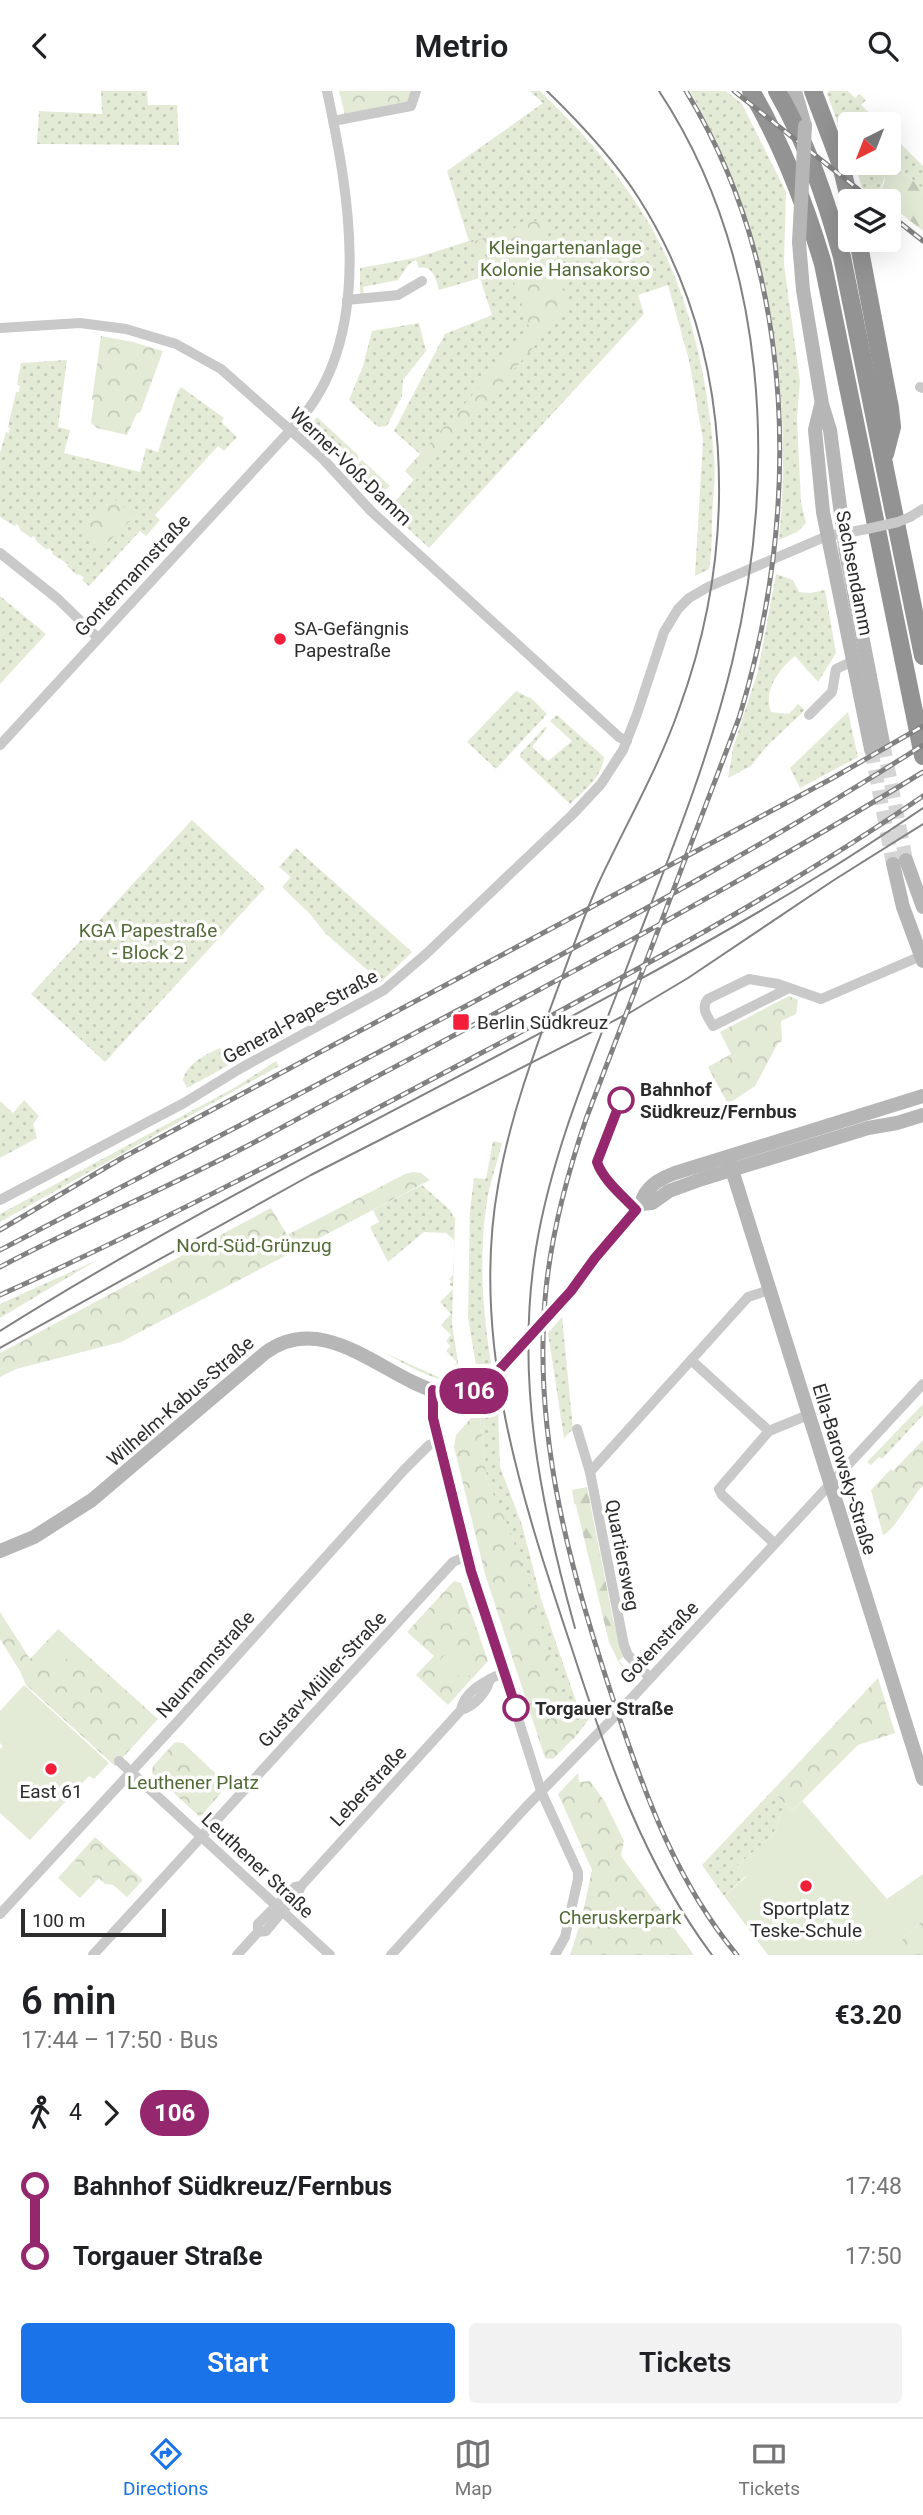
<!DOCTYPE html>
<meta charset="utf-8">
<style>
:root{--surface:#fff;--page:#f2f2f2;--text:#202124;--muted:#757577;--line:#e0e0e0;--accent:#1a73e8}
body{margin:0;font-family:Roboto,sans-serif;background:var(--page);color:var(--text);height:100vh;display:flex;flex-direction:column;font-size:26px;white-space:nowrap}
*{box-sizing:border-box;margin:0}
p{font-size:23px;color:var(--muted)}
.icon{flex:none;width:38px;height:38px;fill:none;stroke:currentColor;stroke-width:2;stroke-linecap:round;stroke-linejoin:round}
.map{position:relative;height:1864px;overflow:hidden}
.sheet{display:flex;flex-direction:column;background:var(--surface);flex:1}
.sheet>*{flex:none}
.badge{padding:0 14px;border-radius:23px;font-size:24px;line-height:46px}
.needle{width:46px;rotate:222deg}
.buttons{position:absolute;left:838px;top:21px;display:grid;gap:14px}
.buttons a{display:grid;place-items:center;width:63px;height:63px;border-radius:7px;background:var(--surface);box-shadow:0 7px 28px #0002;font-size:35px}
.scale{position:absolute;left:21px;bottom:18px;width:145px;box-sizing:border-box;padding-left:7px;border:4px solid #2c2c2c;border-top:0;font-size:19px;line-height:24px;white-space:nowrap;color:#2c2c2c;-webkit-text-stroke:5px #fff;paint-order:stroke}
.map>.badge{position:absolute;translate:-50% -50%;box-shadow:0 0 0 4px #fff}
.legs{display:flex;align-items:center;gap:10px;height:77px;padding:0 21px;font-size:23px}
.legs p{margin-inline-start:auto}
.summary{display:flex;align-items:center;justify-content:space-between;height:119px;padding:0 21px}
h1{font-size:38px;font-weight:600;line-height:52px}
.button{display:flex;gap:14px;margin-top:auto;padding:14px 21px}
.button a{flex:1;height:80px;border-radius:7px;background:var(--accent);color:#fff;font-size:28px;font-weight:600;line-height:80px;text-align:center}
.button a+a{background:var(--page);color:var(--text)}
ul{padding:0 21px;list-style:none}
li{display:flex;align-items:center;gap:24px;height:70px;font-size:26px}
li i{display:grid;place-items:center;width:10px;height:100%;margin:0 9px;background:currentColor}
li i::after{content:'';width:18px;height:18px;margin:-9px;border:5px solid;border-radius:50%;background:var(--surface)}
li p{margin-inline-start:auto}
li:first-child i{background:linear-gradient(#0000 50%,currentColor 0)}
li:last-child i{background:linear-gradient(currentColor 50%,#0000 0)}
header{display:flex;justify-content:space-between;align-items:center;height:91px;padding:0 21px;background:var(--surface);font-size:32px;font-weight:600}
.dock{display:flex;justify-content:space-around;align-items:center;height:98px;border-top:2px solid var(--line);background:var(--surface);font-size:19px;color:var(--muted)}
.dock a{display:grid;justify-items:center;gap:4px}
.dock .selected{color:var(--accent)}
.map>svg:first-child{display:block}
</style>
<header><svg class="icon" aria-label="back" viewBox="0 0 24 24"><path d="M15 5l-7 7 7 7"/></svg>Metrio<svg class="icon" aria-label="search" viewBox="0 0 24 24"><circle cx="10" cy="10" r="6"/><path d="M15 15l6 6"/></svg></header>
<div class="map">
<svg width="923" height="1864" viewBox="0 0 923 1864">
<defs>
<pattern id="grass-dots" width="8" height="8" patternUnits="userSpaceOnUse" patternTransform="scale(1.75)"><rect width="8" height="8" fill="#e3ebd7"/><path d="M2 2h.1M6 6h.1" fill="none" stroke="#c3cab9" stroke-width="1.8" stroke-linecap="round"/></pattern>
<pattern id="forest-firs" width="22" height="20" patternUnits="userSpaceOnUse" patternTransform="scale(1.75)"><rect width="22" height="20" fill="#e3ebd7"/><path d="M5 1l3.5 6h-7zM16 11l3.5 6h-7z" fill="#c3cab9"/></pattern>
<pattern id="park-crowns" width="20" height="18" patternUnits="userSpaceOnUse" patternTransform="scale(1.75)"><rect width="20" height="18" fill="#e3ebd7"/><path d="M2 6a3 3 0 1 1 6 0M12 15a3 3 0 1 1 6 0" fill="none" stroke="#c3cab9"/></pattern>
</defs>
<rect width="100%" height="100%" fill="#fff"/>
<g fill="url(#grass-dots)">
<path d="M101,0H147L148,14H177L179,54L37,53L39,20L102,23Z"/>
<path d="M530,0H540C583,41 621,84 651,136C690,205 708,288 714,366C716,386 713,406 712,425C712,443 712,461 709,478L695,485L703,349L689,269L668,194L638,204L644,223L429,457L388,419L429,371L394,340L445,243L492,224L480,187L439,199C436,188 433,174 419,177L416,169L409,173L398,189L363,196L364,204L360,205V177L415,167L469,150L447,80L543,12Z"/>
<path d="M690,0H726L742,13L786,101L784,173L800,290L797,328L801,411L806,432L797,441L779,449C794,294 768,136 690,0Z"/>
<path d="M829,0H848L855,7L860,3L866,9L861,14L881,33H850V54L846,39L841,41L827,2Z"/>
<path d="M889,41L923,75V98L892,71C883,82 885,95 874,107L862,97L855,72H889Z"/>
<path d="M419,232L426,260L403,289L402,305L387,335L378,336L349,309L363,275L372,240Z"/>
<path d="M67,269L58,336L70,339L64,362L140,381L146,357L158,361L177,302L181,296L224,327L221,331L237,346L224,360L218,355L155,424L160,429L146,445L140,440L89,495L82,489L84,487L79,483L77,484L67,475L68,473L52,463L53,461L49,457L47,459L36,450L35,446L33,445L31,447L20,439L19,435L16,433L15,435L0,426V362L6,341L9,342L10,337L8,336L16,301H19L20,295L17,294L21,272Z"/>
<path d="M317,326L357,363L359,367L349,377L309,341V335Z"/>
<path d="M362,369L390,395L377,405L352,379Z"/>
<path d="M776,483L793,489L799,501L810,502L825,499L836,562L818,591L795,565C779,578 763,600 771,621L789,623L798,613L805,619L767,655L751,675L728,687L733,657L758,580Z"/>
<path d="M0,505L46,543L0,593Z"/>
<path d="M516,600L532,608L547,623L496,678L467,651Z"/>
<path d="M848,621L858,666L800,697L790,677Z"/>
<path d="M557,624L604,666C602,686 584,700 570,713L520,666V663L545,636L547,637L532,656L548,670L572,650L550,630Z"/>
<path d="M192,729L265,797L105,971L31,903Z"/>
<path d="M296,757L412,861L381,891L326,843L310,823L282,796L291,786L279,776Z"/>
<path d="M220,957L229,974L187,997L183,989C187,972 205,964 220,957Z"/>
<path d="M276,970L279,975L0,1131V1123L234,997Z"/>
<path d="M24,1009L39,1025L33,1033L37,1047L0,1067V1010L13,1022Z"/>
<path d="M493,1050L502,1052C498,1068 493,1083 489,1099C478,1156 482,1216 491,1272L477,1280L468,1226L470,1120L474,1087L486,1088Z"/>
<path d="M422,1094L450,1119L455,1128L452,1233L461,1291C434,1292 406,1273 383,1261L445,1289L447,1281L452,1285L457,1279L454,1275L457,1271L446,1260L451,1255L446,1250L451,1244L441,1234L451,1223L440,1211L454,1197L449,1193L452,1191L449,1188L454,1183V1149L446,1142L424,1141L388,1171L370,1136L379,1131L373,1119Z"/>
<path d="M97,1169L0,1227V1213Z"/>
<path d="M562,1226L573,1338L564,1347L548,1242Z"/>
<path d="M495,1299L498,1321L500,1376L522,1434L541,1508L578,1616L589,1628L576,1645L550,1568L541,1570L515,1456L487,1390L479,1318Z"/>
<path d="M923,1313V1324L882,1368L879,1366L871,1374L867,1371Z"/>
<path d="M772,1700L792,1720H782L773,1744L737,1775L746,1785L724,1805L702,1774Z"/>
</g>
<g fill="url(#forest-firs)">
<path d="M892,71L923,98V140L889,113V110H879L874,107C878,102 882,98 884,92C887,82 883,77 892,71Z"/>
<path d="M587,1396L613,1528L624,1565L619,1570L627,1578L632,1574L638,1579L632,1586L619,1572L609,1551L576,1414L574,1412L572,1399Z"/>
</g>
<g fill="url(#park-crowns)">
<path d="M339,0H412L408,12L345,24Z"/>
<path d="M541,128L544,133V141L570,215L415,390L405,380L530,239L501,152L473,162L469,152Z"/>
<path d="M101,245L133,251L163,260L140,322H137L127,344L97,337L91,332L94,310L92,308Z"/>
<path d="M114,407L134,426L100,459L81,441Z"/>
<path d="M789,905L798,909L796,923L781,930L782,950L778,952L755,995L728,1013L708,976L731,963L720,941Z"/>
<path d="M413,1081L421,1082L430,1089L121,1251L16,1278L0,1286V1262L271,1117L287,1144L405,1083Z"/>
<path d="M479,1318L487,1390L509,1437L523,1478L576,1645L553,1668L545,1667L485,1483L454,1356L456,1344Z"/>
<path d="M923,1349V1394C913,1405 894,1440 883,1444L871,1399L891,1378L893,1380Z"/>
<path d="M454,1490L461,1492L488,1570L448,1614L416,1584L434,1565L407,1541Z"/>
<path d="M0,1521L30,1568L58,1538L158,1628L115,1675L26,1594L20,1580L0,1548Z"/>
<path d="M878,1587L895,1642L858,1654L792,1720L772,1700Z"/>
<path d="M175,1651L183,1652L228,1694L200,1726L152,1682L153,1675Z"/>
<path d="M578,1682L579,1691L590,1690L605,1711L624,1750L621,1765L694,1864H570L581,1830L592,1779L558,1703Z"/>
<path d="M95,1746L143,1789L127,1806L113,1794L105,1793L99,1787L96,1790L74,1769Z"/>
<path d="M923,1829V1864H886C898,1851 911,1841 923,1829Z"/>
</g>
<g fill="#e3ebd7">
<path d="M59,1539L77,1556L52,1584L33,1567Z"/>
<path d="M454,1553L478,1575L464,1590L440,1569Z"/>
<path d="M24,1594L109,1672L94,1688L89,1685L30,1749L0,1722V1658L3,1655L0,1652V1620Z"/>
<path d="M802,1710L887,1808L923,1783V1829L886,1864H768L724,1805L746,1786L737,1775L773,1744L782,1720H792Z"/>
<path d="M74,1769L96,1790L80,1807L58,1787Z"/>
</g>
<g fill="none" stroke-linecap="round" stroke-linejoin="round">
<g stroke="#d5d5d5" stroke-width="14" stroke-dasharray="14 7" stroke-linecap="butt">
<path d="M883,652L906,769"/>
<path d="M871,658L893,773"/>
</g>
<g stroke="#c9c9c9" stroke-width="10">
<path d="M333,30L411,15L416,0"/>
<path d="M347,209L398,204L422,190"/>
<path d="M0,237L80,232L126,238L176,253L221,278L323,368L371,420L619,646L627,650"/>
<path d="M920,296L923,297"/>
<path d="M910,426L923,418"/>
<path d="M0,462L58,508L98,547"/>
<path d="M809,624L832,601L836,578L853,570"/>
<path d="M0,654L298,331C375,245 349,103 327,0"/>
<path d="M789,897L713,935C708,926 700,917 708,908L749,888L778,893L821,908L921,865"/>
<path d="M0,1109L184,1012L241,977L384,899L426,863L573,723L601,693L623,659L637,623L664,541L678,518L689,507L708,496L827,445L867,438"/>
<path d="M691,1269L769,1340"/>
<path d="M433,1299V1327L471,1480L541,1700L578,1781V1788L565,1846L555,1864"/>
<path d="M577,1338L590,1381"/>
<path d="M774,1452L722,1404L719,1398L769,1340L808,1324"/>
<path d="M650,1587L628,1564L624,1554L590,1381L748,1206L769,1199"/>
<path d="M461,1619C474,1616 487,1601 490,1588"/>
<path d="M119,1670L330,1864"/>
<path d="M0,1823L179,1629L404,1379L429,1354L439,1351"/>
<path d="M258,1841V1833L295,1796L301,1795"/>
<path d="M93,1864L453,1471L467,1465"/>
<path d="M237,1864L258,1841L266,1840L299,1800L301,1795L461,1619C464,1599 488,1589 504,1581"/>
<path d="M391,1864L525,1717L617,1623L923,1293"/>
</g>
<g stroke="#b6b6b6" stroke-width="14">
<path d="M795,0L805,35"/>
<path d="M799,151L803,199L822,313L830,339L846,462L883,652"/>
<path d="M821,314L815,339L823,421L871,658"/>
<path d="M906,769L923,816"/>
<path d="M893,773L903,816L923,870"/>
<path d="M728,1066L923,1688"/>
<path d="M641,1113L652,1112L669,1100L702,1088L868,1037L897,1032L923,1024"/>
<path d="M0,1460L34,1446L92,1409L265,1262C344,1203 425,1346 489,1290L560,1213L595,1167L641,1113C645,1096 659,1088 675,1082L923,1005"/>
</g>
<g stroke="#939393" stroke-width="18">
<path d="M751,0C783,55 805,112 823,173L923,665"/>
<path d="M777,0C807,52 826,108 842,166L923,565"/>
<path d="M813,0L841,74L850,111"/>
<path d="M858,149L890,317L892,336L885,363"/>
</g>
<g stroke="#818181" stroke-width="2">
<path d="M547,0C580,32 613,67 638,106C735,258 740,452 679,618C658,678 626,733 599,791C584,824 572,859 559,894C535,959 510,1025 498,1095C470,1252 522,1408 571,1555C606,1663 643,1772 712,1864"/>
<path d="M0,1240C265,1073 554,948 820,784C855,763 889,740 923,717"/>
<path d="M0,1257L311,1084L631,921L688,887L834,789L923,733"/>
<path d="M575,1537C540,1412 515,1287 536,1157C553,1054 597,957 633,860C669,766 708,671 732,572C778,382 769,167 659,0"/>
</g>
<defs>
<g id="rail">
<path d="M686,0C799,185 801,425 739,627L586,1028C567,1084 552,1140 546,1198C531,1344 572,1487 618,1623C647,1709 678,1793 737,1864"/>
<path d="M734,0L873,110"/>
<path d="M889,123L923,150"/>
<path d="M0,1139L122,1067L831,688L923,635"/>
<path d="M0,1159C155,1079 310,998 464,916C619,833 775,749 923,654"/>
<path d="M0,1176C87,1130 179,1092 266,1045C486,926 710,812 923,681"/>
<path d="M0,1204C161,1132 316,1050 472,967C626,885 779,804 923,705"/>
</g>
</defs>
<use href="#rail" stroke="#818181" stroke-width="5"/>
<use href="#rail" stroke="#fff" stroke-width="2.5" stroke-dasharray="8" stroke-linecap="butt"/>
<path stroke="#c9c9c9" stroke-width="10" d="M867,438L898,431L910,426"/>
<path stroke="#b6b6b6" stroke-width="14" d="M799,151L805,35"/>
</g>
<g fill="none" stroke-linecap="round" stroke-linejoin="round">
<defs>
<path id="line-1" d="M516,1617L471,1480L433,1327V1299C454,1308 472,1305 489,1290L571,1200L595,1167L636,1119C623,1105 603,1089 597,1071L621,1009"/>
</defs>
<use href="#line-1" stroke="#fff" stroke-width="16"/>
<use href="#line-1" stroke="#95276e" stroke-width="10"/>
</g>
<g fill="#f21e3a" stroke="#fff" stroke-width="2.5">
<circle cx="280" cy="548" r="7"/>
<rect x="452" y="922" width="18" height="18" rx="3.5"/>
<circle cx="51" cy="1678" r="7"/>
<circle cx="806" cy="1795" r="7"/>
</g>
<g fill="#fff" stroke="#95276e" stroke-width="3.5">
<circle cx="621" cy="1009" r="12"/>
<circle cx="516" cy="1617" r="12"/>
</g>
<g text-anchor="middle" stroke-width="7" stroke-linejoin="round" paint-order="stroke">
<g font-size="19" fill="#526a36" stroke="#fff">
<text x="565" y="163">Kleingartenanlage<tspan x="565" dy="22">Kolonie Hansakorso</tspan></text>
<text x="148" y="846">KGA Papestraße<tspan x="148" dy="22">- Block 2</tspan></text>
<text x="254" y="1161">Nord-Süd-Grünzug</text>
<text x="193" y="1698">Leuthener Platz</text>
<text x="620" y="1833">Cheruskerpark</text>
</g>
<g font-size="19" fill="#2c2c2c" stroke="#fff">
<text transform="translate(351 375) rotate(44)" y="7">Werner-Voß-Damm</text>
<text transform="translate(855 482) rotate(79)" y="7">Sachsendamm</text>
<text transform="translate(132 484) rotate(-47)" y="7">Gontermannstraße</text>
<text transform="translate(300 925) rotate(-29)" y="7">General-Pape-Straße</text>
<text transform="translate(180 1310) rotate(-41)" y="7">Wilhelm-Kabus-Straße</text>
<text transform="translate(845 1378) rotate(73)" y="7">Ella-Barowsky-Straße</text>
<text transform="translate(623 1464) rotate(79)" y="7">Quartiersweg</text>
<text transform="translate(659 1551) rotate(-47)" y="7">Gotenstraße</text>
<text transform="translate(205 1573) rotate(-48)" y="7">Naumannstraße</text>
<text transform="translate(322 1588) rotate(-47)" y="7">Gustav-Müller-Straße</text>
<text transform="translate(368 1695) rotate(-47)" y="7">Leberstraße</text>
<text transform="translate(258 1774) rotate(43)" y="7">Leuthener Straße</text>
</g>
<g font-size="19" fill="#2c2c2c" stroke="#fff" text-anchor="start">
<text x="294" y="544">SA-Gefängnis<tspan x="294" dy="22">Papestraße</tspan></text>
<text x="477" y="938">Berlin Südkreuz</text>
<text x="51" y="1707" text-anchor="middle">East 61</text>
<text x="806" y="1824" text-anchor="middle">Sportplatz<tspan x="806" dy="22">Teske-Schule</tspan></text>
</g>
<g font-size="19" font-weight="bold" fill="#2c2c2c" stroke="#fff" text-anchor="start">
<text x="640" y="1005">Bahnhof<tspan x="640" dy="22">Südkreuz/Fernbus</tspan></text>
<text x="535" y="1624">Torgauer Straße</text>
</g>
</g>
</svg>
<div class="buttons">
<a><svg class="needle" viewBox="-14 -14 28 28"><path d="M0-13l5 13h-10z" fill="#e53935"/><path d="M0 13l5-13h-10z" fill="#757577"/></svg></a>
<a><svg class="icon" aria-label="layers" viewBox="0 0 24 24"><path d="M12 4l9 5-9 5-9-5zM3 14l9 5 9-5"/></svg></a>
</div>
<div class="scale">100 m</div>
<b class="badge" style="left:474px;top:1300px;background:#95276e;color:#fff">106</b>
</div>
<section class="sheet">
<div class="summary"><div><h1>6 min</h1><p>17:44 – 17:50 · Bus</p></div><b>€3.20</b></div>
<div class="legs"><svg class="icon" aria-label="walk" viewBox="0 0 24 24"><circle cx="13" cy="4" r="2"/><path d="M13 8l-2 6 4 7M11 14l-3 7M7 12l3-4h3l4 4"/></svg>4<svg class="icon" aria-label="forward" viewBox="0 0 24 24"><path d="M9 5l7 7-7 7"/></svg><b class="badge" style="background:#95276e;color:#fff">106</b></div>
<ul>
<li><i style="color:#95276e"></i><b>Bahnhof Südkreuz/Fernbus</b><p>17:48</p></li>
<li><i style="color:#95276e"></i><b>Torgauer Straße</b><p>17:50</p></li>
</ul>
<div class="button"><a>Start</a><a>Tickets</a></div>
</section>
<nav class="dock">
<a class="selected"><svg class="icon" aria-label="directions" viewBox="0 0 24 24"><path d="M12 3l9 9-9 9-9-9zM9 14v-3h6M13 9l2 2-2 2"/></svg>Directions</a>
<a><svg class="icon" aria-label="map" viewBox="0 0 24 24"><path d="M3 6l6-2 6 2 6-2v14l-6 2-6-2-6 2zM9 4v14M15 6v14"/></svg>Map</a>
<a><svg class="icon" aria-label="tickets" viewBox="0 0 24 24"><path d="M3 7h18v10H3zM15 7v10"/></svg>Tickets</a>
</nav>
